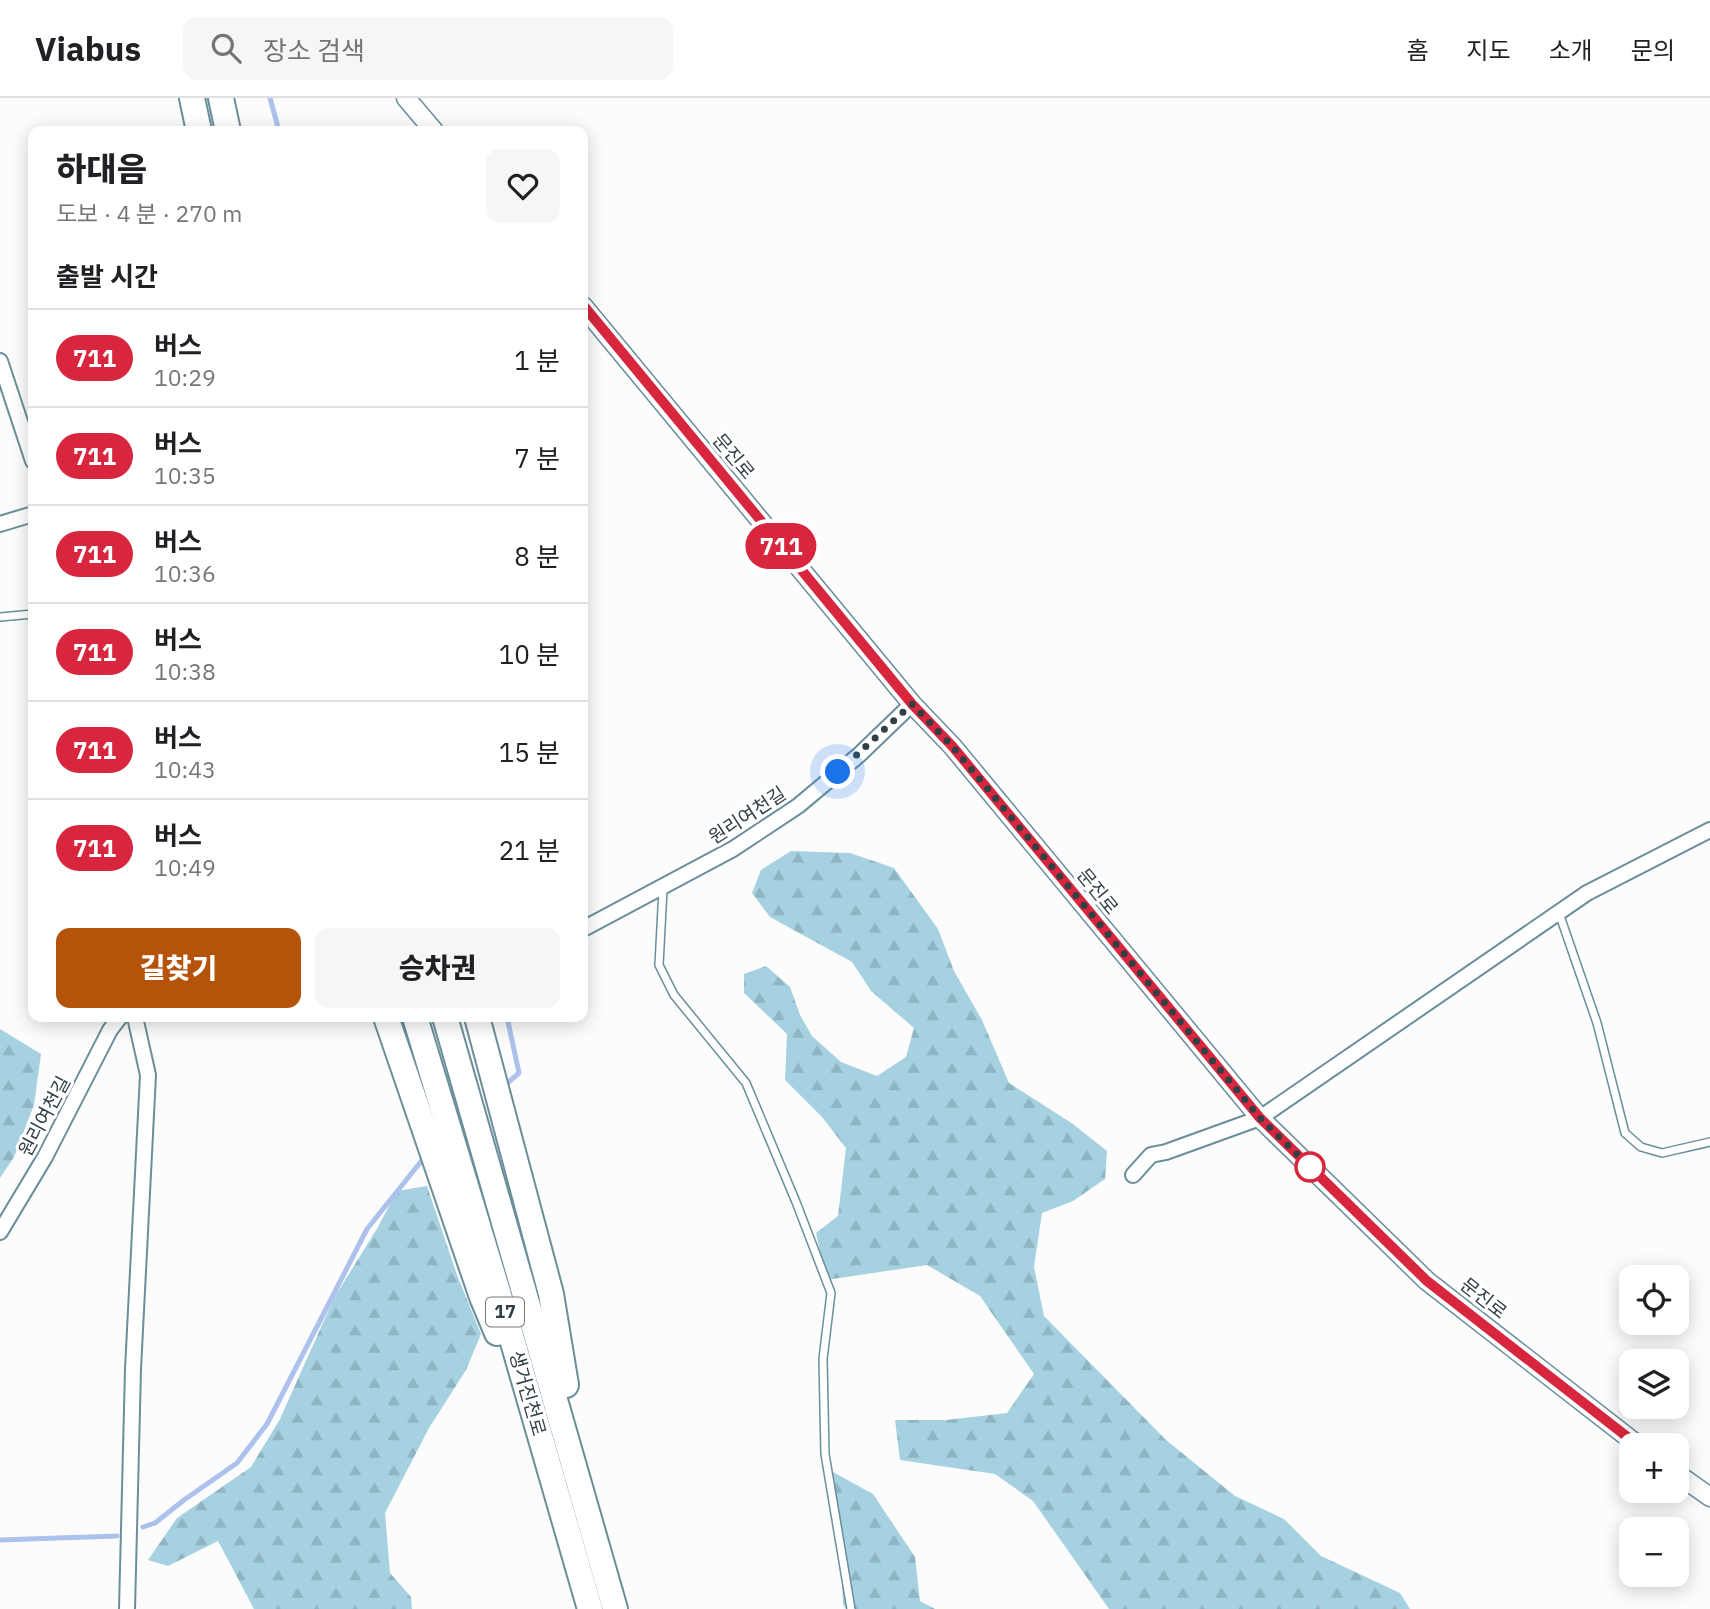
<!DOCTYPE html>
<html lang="ko">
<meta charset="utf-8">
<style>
:root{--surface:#fff;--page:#f6f6f6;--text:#202124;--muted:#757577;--line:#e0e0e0;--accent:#b45309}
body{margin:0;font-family:"IBM Plex Sans","Noto Sans KR",sans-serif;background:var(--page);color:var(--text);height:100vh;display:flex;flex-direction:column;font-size:26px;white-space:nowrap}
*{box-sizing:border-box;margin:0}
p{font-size:23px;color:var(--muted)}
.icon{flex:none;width:38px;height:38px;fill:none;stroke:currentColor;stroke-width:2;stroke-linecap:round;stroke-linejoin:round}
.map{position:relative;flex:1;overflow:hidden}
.details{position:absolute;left:28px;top:28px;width:560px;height:896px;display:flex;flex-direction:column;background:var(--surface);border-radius:14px;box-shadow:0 4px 18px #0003}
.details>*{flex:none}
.badge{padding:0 14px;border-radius:23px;font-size:24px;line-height:46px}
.buttons{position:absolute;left:1619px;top:1167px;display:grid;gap:14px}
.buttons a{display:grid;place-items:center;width:70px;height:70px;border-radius:14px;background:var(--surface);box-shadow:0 4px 18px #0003;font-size:35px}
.you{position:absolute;width:35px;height:35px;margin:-18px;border:5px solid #fff;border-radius:50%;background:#1a73e8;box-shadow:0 0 0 10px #1a73e833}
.map>.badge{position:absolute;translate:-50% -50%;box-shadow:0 0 0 4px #fff}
h2{padding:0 28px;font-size:26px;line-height:63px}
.round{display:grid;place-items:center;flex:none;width:74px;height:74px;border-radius:14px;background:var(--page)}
.headline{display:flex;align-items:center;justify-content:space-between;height:119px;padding:0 28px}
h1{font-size:33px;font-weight:800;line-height:52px}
.action{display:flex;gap:14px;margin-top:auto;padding:14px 28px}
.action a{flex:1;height:80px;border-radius:14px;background:var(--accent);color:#fff;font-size:28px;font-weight:800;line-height:80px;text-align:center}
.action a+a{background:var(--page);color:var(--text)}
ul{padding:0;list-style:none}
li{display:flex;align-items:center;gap:21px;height:98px;padding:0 28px;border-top:2px solid var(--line)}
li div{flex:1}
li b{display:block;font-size:26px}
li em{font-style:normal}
li .badge{min-width:77px;font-weight:700;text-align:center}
header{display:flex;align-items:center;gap:42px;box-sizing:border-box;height:98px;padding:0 35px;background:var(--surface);border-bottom:2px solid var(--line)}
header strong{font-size:33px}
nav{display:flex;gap:38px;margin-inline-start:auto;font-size:24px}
.search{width:490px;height:63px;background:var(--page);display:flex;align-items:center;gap:18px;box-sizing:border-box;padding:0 24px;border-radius:14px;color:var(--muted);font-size:26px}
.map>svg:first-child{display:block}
</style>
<header>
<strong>Viabus</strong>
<div class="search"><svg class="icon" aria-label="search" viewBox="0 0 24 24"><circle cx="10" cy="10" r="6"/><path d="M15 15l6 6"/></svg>장소 검색</div>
<nav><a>홈</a><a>지도</a><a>소개</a><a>문의</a></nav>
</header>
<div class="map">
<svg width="1710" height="1511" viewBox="0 0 1710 1511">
<defs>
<pattern id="forest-firs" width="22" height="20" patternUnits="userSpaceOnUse" patternTransform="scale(1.75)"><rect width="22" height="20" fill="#a6d1e0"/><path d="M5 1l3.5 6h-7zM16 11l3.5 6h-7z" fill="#8fb4c2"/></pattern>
</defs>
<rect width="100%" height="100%" fill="#fcfcfc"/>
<g fill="url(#forest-firs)">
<path d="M791,753L850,755L894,770L938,831L954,873L982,922L1009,985L1073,1026L1107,1053L1105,1081L1073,1103L1042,1115L1034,1169L1044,1218L1166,1342L1235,1398L1284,1421L1321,1458L1400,1495L1410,1511H1109L1033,1403L995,1376L900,1362L895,1322H946L1007,1315L1034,1276L980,1198L927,1167L826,1182L816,1135L838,1118L846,1050L822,1019L785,982L787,936L744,895V876L766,868L790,889L800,917L812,938L841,964L877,978L906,959L914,930L871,893L852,864L770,819L752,795L761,772Z"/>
<path d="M0,931L41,956L34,1007L14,1059L0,1080Z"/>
<path d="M427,1088L457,1177L481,1236L466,1272L429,1330L385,1415L390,1475L411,1499L412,1511H254L218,1443L168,1468L148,1462L177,1420L251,1369L280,1321L334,1200L378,1129L397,1093Z"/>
<path d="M833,1374L873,1396L915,1459L920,1503L935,1511H846L843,1506L839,1422Z"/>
</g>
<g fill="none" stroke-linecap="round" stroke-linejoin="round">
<g stroke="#acc1ec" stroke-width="5">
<path d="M270,0L279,33"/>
<path d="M504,988L519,975L507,919"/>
<path d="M143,1429L155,1425L184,1402L237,1365L267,1326L367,1131L423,1061"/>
<path d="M0,1442L117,1438"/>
</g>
<defs>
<g id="service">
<path d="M0,519L33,516"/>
<path d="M663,791L659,867L674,897L746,985L796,1104L831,1195L823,1261L825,1356L851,1511"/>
<path d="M1559,815L1597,925L1625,1035L1641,1049L1662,1055L1710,1044"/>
</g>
<g id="minor">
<path d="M0,263L33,363"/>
<path d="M0,426L33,416"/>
<path d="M583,831L733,751L798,708L859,657L912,606"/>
<path d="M1133,1077L1151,1057L1166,1054L1260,1020L1587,795L1710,732"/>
<path d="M0,1134L45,1059L110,932L120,919"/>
<path d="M127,1511L133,1271L148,977L135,919"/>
</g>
<g id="tertiary">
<path d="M406,0L434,33"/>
<path d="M583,208L912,606L953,649L1260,1020L1427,1183L1639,1348"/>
<path d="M1676,1375L1710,1399"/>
</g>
<g id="trunk">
<path d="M192,0L199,33"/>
<path d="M221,0L228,33"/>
<path d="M386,919L482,1199L497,1235"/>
<path d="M415,919L508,1227L590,1511"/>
<path d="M445,919L615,1511"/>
<path d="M477,919L551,1196L566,1287"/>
</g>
</defs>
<use href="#service" stroke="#6a8f9b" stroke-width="10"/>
<use href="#minor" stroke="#6a8f9b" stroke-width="18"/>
<use href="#tertiary" stroke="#6a8f9b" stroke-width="21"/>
<use href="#trunk" stroke="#6a8f9b" stroke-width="28"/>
<use href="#service" stroke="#fff" stroke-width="7"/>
<use href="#minor" stroke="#fff" stroke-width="14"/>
<use href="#tertiary" stroke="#fff" stroke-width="18"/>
<use href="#trunk" stroke="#fff" stroke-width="24"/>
</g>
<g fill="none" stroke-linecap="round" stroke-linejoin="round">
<defs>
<path id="line" d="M583,207L912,606L953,649L1260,1020L1427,1183L1639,1348"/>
</defs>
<use href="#line" stroke="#fff" stroke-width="16"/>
<use href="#line" stroke="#d7263d" stroke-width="10"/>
<path stroke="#304045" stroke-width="7" stroke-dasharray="0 12.6" d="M838,674L912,606L953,649L1260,1020L1310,1069"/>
</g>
<circle fill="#fff" stroke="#d7263d" stroke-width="3.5" cx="1310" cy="1069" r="14"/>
<g text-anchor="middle" stroke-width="6" stroke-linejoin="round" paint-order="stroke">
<rect fill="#fff" stroke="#6e797d" stroke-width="2" x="486" y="1199.5" width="38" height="29" rx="5"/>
<g font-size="18" font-weight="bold" fill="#304045">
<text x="505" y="1220">17</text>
</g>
<g font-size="19" fill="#304045" stroke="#fff">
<text transform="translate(734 358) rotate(50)" y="7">문진로</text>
<text transform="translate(747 717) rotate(-33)" y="7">원리여천길</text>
<text transform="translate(1098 793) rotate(51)" y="7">문진로</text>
<text transform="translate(44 1018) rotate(-62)" y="7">원리여천길</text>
<text transform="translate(1484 1200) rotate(38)" y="7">문진로</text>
<text transform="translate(528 1295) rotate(74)" y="7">생거진천로</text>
</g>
</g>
</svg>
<div class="buttons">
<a><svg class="icon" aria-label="locate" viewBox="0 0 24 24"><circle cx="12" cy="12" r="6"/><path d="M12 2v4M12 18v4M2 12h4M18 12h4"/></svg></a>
<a><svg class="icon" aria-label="layers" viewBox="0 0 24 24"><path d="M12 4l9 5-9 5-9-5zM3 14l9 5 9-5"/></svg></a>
<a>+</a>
<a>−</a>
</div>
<div class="you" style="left:838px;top:674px"></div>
<b class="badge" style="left:781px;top:448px;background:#d7263d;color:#fff">711</b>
<section class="details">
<div class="headline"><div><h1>하대음</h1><p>도보 · 4 분 · 270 m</p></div><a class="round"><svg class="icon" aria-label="heart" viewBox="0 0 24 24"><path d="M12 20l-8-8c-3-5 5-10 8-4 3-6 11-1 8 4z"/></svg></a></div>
<h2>출발 시간</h2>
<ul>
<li><span class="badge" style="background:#d7263d;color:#fff">711</span><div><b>버스</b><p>10:29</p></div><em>1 분</em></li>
<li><span class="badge" style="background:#d7263d;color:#fff">711</span><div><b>버스</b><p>10:35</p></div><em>7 분</em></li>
<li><span class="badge" style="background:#d7263d;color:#fff">711</span><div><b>버스</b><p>10:36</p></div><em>8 분</em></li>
<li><span class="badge" style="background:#d7263d;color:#fff">711</span><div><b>버스</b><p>10:38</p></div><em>10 분</em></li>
<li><span class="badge" style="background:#d7263d;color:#fff">711</span><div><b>버스</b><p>10:43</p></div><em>15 분</em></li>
<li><span class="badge" style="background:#d7263d;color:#fff">711</span><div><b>버스</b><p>10:49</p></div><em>21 분</em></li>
</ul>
<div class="action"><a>길찾기</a><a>승차권</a></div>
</section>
</div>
